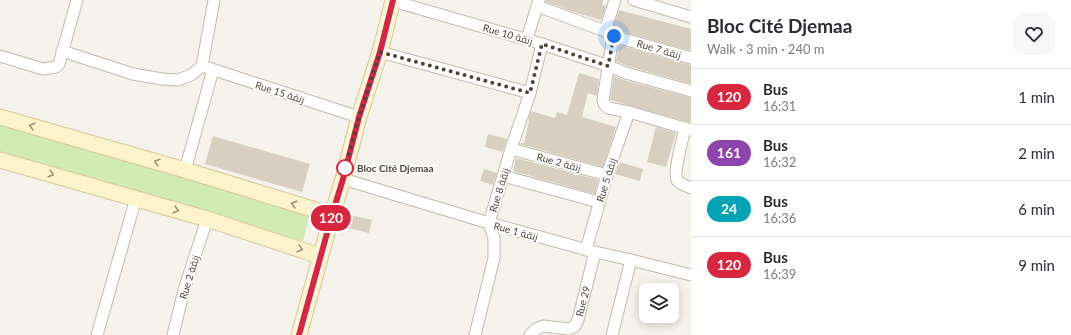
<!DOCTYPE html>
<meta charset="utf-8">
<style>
:root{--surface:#fff;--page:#f7f7f7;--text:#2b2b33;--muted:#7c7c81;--line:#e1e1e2}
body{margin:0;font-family:Lato,Cairo,sans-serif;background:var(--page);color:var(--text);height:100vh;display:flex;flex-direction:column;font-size:15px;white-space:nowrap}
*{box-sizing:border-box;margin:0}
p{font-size:13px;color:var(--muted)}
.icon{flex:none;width:22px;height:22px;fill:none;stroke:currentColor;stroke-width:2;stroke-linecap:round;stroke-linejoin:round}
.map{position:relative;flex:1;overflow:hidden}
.panel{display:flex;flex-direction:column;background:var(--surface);width:380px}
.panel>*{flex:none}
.badge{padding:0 8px;border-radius:13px;font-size:14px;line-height:26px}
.controls{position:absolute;left:639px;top:283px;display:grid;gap:8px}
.controls a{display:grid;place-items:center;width:40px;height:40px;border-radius:8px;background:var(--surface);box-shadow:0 2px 10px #0003;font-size:20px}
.you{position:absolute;width:20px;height:20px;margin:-10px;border:3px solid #fff;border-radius:50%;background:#1a73e8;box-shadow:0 0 0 6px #1a73e833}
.map>.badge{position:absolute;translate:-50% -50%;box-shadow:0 0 0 2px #fff}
.round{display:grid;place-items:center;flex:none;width:42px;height:42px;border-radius:12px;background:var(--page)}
.summary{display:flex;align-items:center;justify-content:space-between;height:68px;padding:0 16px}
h1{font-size:19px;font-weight:700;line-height:30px}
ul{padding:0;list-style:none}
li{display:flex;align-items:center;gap:12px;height:56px;padding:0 16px;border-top:1px solid var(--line)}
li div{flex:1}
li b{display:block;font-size:15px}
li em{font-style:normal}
li .badge{min-width:44px;font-weight:700;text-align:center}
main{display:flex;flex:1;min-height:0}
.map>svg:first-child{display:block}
</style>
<main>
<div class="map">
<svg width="691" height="335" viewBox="0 0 691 335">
<rect width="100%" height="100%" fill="#f6f3ec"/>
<path fill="#d2eab5" d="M0,121L184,178L310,213L303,241L208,216L0,155Z"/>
<g fill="#d8cfc1">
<path d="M546,0H603L602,5L606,6L601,20L574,12L546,2Z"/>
<path d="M619,10L691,29V51L616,30L613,28Z"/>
<path d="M619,45L691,65V84L628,66L616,61Z"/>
<path d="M579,73L599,79L597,96L588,93L582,117L616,127L603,167L520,144L521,143H524L529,121H528L531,111L555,118L557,112L567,115Z"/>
<path d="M614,76L624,80L691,98V123L610,100Z"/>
<path d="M656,127L676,133L666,167L647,162Z"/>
<path d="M488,134L507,139L503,152L485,147Z"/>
<path d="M213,136L310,164L302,192L205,164Z"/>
<path d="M516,158L598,180L595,194L513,171Z"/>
<path d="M619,162L643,169L640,181L615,174Z"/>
<path d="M484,169L497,173L493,185L480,181Z"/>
<path d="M351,215L372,220L369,233L348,228Z"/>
</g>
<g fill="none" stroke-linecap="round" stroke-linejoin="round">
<defs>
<g id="street">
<path d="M634,0L691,17"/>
<path d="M393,1L542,44L609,66L626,73L691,91"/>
<path d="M537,6L605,31L613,36L691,58"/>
<path d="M605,31L615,0"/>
<path d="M613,36L603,100L604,104L608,108L629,112L691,130"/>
<path d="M527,39L539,0"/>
<path d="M62,51L133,74L162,79L178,80L191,75L202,66L214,0"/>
<path d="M380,52L530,93"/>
<path d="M0,56L43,69L56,67L59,64L77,0"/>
<path d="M202,66L359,117"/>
<path d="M685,128C683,138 673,172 677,180C680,184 686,186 691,188"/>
<path d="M511,149L607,175"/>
<path d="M185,170L213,70"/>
<path d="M503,176L599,202"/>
<path d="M343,179L489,223L595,252L631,260L691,275"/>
<path d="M586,250L607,175L629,112"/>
<path d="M97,335L136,198"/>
<path d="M173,335L184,290L207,219"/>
<path d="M475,335L494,258V238L489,223L511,149L530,93L542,44"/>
<path id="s1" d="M530,335L536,329L543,326L569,329L575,326L578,320L595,252"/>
<path d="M612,335L631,260"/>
</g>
<g id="secondary">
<path d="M0,117L185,170L332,215"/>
<path d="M0,160L207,219L320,256"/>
<path d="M299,335L332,215L343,179L359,117L380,52L393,0"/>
</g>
</defs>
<use href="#street" stroke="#c2bbae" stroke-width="13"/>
<use href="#secondary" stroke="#d6c79b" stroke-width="17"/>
<use href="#street" stroke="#fff" stroke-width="11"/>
<use href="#secondary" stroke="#fff3cd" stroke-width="15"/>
</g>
<defs><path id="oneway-chevron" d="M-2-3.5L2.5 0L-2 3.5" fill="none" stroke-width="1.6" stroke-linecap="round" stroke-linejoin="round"/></defs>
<g stroke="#9c937c">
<use href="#oneway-chevron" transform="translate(32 126) rotate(-164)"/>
<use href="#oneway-chevron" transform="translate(157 162) rotate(-164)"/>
<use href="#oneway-chevron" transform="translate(51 174) rotate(16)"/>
<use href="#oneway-chevron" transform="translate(294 204) rotate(-163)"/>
<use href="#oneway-chevron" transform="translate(176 210) rotate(16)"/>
<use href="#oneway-chevron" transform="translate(300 249) rotate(18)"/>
</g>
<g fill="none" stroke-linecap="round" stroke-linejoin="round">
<defs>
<path id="line" d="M299,335L332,215L343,179L359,117L380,52L393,0"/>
</defs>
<use href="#line" stroke="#fff" stroke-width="9"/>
<use href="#line" stroke="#d7263d" stroke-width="6"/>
<path stroke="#4b4439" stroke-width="4" stroke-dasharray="0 7.2" d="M345,168L359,117L380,52L530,93L542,44L608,66L614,36"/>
</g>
<circle fill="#fff" stroke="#d7263d" stroke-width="2" cx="345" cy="168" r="8"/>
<g text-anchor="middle" stroke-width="4" stroke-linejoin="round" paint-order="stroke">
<g font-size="10" fill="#4b4439" stroke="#fff">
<text transform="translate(508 34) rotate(16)" y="4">Rue 10 زنقة</text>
<text transform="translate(659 49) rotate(16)" y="4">Rue 7 زنقة</text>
<text transform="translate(280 92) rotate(18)" y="4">Rue 15 زنقة</text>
<text transform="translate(559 162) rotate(15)" y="4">Rue 2 زنقة</text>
<text transform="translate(606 180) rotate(-73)" y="4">Rue 5 زنقة</text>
<text transform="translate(499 190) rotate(-73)" y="4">Rue 8 زنقة</text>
<text transform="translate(516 231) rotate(15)" y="4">Rue 1 زنقة</text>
<text transform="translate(189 277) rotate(-73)" y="4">Rue 2 زنقة</text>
<text dy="4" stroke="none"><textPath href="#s1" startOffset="75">Rue 29</textPath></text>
</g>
<g font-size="10" font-weight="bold" fill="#4b4439" stroke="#fff" text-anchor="start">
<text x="357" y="172">Bloc Cité Djemaa</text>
</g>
</g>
</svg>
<div class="controls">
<a><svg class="icon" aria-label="layers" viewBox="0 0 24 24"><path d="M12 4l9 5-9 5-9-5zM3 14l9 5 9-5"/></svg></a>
</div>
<div class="you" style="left:614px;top:36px"></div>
<b class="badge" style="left:331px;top:218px;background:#d7263d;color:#fff">120</b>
</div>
<section class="panel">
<div class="summary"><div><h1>Bloc Cité Djemaa</h1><p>Walk · 3 min · 240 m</p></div><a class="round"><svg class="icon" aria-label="heart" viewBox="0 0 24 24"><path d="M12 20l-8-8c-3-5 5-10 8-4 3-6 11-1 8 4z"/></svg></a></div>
<ul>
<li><span class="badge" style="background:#d7263d;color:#fff">120</span><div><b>Bus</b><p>16:31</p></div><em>1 min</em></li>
<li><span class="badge" style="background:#8e44ad;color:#fff">161</span><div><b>Bus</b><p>16:32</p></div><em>2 min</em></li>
<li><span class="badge" style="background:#00a3b4;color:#fff">24</span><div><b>Bus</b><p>16:36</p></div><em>6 min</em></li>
<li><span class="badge" style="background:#d7263d;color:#fff">120</span><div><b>Bus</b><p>16:39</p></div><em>9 min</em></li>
</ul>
</section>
</main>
